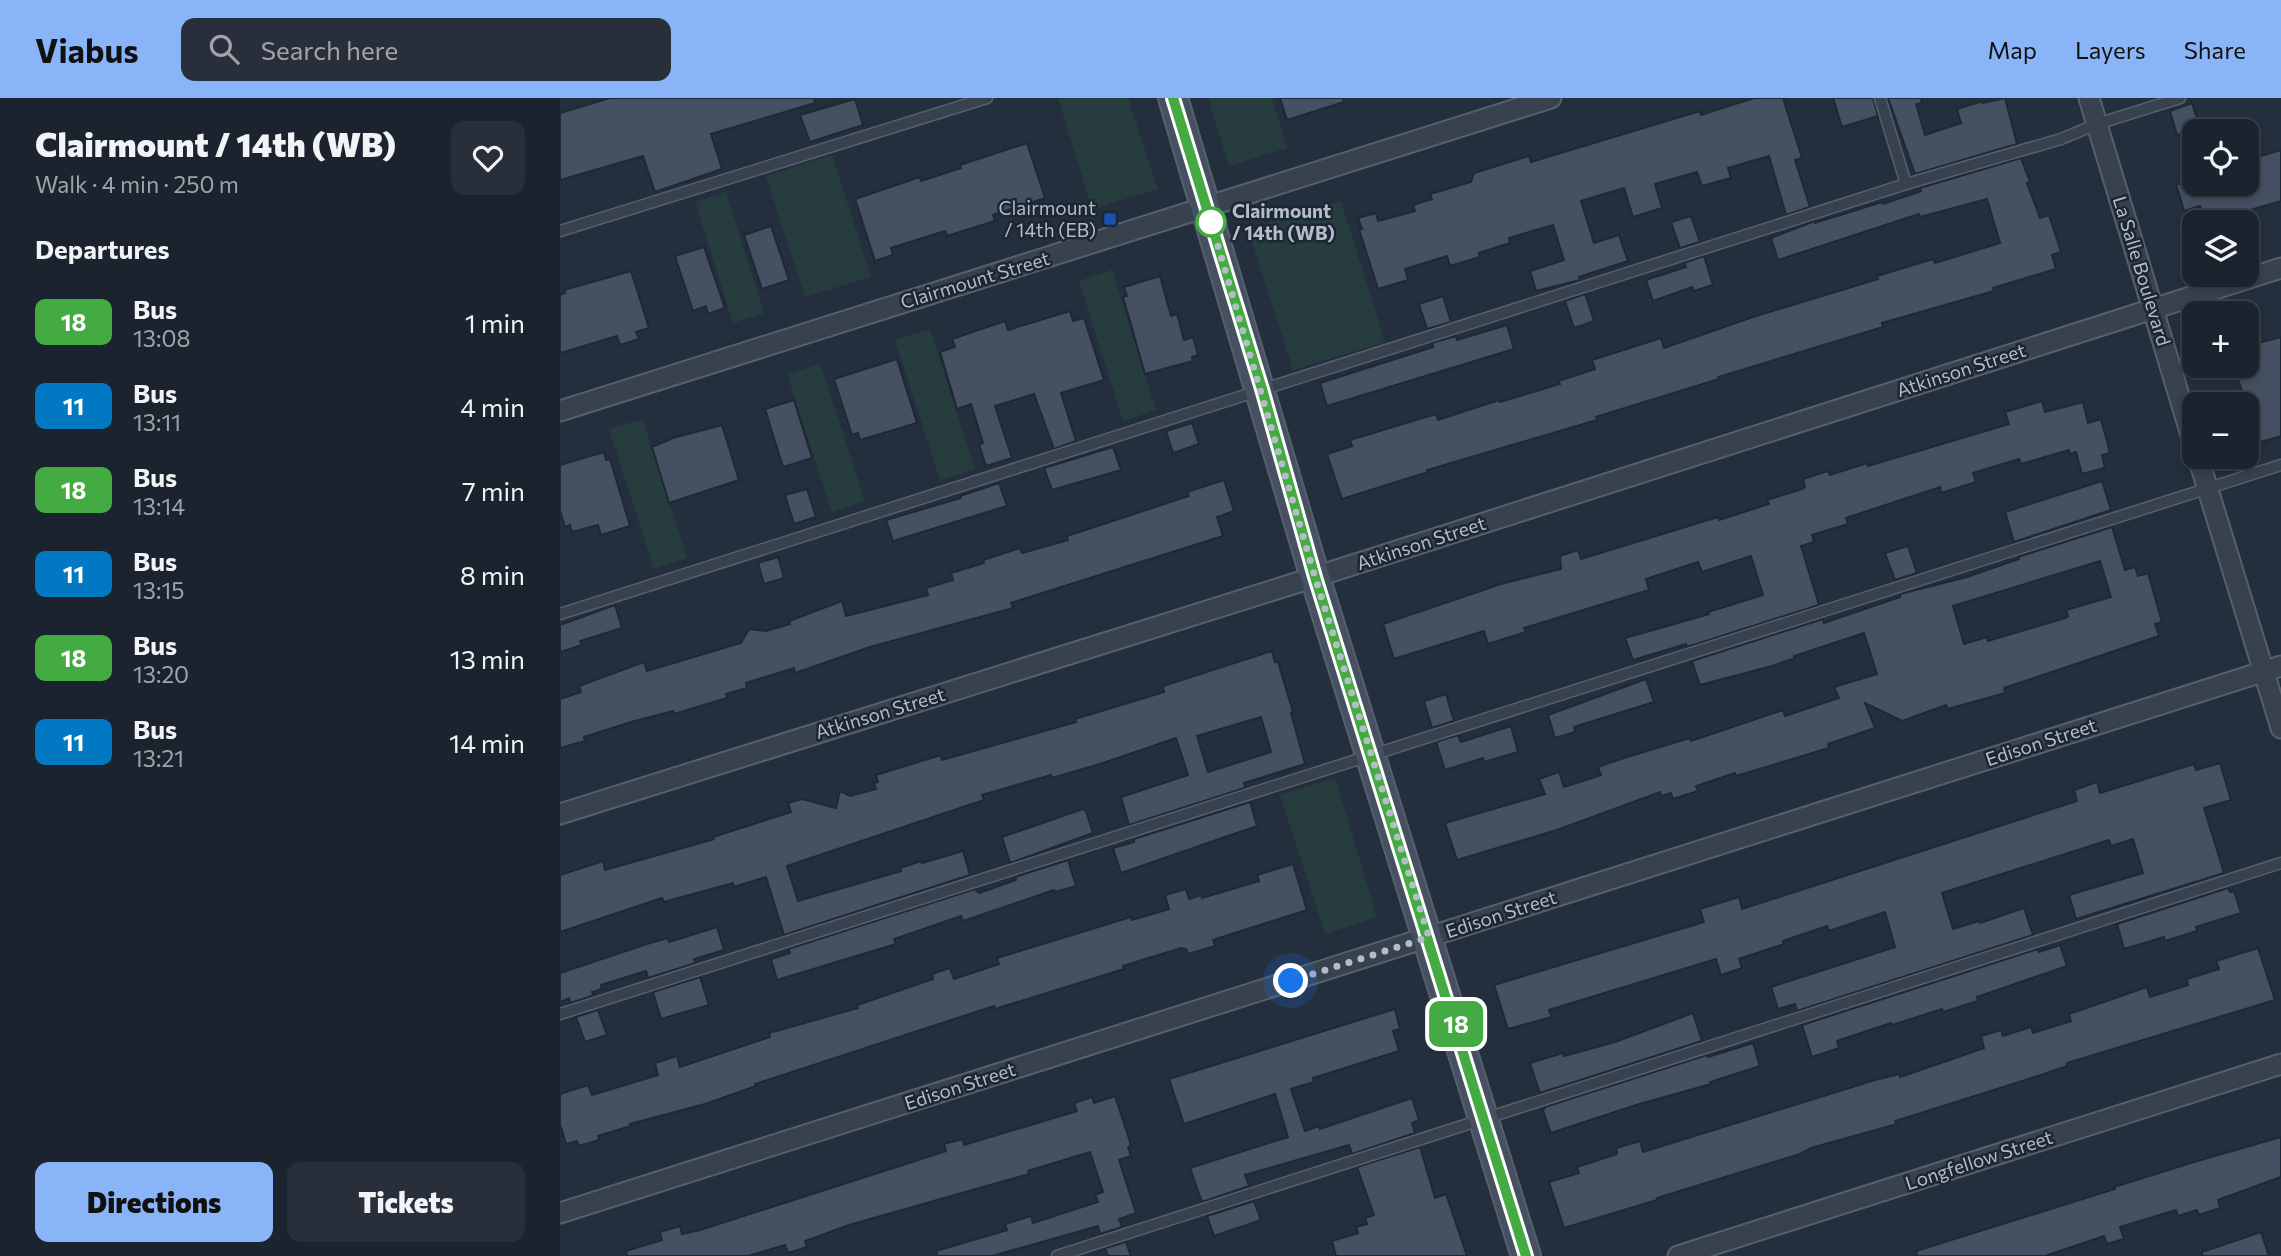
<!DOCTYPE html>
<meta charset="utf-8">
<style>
:root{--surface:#1b232e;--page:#282f3a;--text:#f1f3f6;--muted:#a0a4aa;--line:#39404a;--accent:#8ab4f8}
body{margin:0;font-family:Commissioner,sans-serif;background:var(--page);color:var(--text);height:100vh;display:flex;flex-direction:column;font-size:26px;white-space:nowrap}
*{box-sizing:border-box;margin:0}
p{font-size:23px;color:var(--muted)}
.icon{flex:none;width:38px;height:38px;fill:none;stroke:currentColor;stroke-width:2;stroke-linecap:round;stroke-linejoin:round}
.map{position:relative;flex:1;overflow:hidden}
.panel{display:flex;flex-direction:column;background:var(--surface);width:560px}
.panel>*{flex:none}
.badge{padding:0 14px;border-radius:10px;font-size:24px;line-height:46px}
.tools{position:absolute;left:1622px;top:21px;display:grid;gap:14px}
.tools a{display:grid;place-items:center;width:77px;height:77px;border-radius:14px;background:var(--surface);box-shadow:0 4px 10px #0003,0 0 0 2px var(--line);font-size:35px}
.you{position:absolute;width:35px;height:35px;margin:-18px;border:5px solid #fff;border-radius:50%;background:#1a73e8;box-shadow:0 0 0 10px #1a73e833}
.map>.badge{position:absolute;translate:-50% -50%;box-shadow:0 0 0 4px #fff}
h2{padding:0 35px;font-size:26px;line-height:63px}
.round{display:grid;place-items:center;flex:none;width:74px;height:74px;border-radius:14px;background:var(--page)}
.summary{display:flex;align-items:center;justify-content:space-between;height:119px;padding:0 35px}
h1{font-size:33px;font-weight:800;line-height:52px}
.primary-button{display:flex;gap:14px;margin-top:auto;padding:14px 35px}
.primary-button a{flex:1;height:80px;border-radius:14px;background:var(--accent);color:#111;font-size:28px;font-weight:800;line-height:80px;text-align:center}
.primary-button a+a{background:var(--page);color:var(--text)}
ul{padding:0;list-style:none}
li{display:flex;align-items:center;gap:21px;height:84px;padding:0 35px}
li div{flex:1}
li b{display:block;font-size:26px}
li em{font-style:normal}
li .badge{min-width:77px;font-weight:700;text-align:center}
header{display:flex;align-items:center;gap:42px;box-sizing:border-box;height:98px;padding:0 35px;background:var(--accent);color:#111}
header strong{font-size:33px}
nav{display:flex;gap:38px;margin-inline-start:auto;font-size:24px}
.search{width:490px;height:63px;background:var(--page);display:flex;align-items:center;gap:18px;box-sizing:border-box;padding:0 24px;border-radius:14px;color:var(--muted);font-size:26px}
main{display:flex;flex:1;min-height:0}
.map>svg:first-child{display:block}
</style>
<header>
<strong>Viabus</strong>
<div class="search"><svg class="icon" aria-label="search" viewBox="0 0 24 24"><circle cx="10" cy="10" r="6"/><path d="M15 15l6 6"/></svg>Search here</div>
<nav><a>Map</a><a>Layers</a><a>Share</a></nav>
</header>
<main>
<section class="panel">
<div class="summary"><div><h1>Clairmount / 14th (WB)</h1><p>Walk · 4 min · 250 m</p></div><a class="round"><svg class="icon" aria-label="heart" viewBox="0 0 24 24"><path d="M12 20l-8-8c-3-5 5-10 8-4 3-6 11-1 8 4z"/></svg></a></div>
<h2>Departures</h2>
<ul>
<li><span class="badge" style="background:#44aa42;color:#fff">18</span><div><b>Bus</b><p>13:08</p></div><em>1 min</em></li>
<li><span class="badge" style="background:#0079c2;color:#fff">11</span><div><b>Bus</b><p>13:11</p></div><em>4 min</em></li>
<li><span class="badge" style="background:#44aa42;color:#fff">18</span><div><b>Bus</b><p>13:14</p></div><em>7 min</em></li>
<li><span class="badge" style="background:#0079c2;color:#fff">11</span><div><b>Bus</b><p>13:15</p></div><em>8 min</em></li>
<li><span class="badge" style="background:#44aa42;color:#fff">18</span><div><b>Bus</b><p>13:20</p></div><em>13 min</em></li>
<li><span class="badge" style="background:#0079c2;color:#fff">11</span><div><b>Bus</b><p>13:21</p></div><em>14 min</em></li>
</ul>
<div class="primary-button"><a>Directions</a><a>Tickets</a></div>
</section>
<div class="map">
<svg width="1721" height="1158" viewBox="0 0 1721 1158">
<rect width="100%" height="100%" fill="#242f3e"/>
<g fill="#263c3f">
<path d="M498,0H568L598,91L532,111Z"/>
<path d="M648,0H712L727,50L669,68Z"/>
<path d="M272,57L311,179L245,199L206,78Z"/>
<path d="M166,94L204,215L173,225L135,104Z"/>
<path d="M781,103L825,244L733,272L688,131Z"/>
<path d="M552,172L596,312L563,323L519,183Z"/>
<path d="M370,231L415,371L380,382L335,242Z"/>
<path d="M260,266L305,403L272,414L227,276Z"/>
<path d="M83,321L127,460L94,471L49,331Z"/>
<path d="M775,680L817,819L765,836L720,697Z"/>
</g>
<g fill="#455162" stroke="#1f2835" stroke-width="2" fill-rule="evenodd">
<path d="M50,0H254L255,5L151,36L162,71L95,94L83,58L0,82V15Z"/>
<path d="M720,0H783L784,4L727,22Z"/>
<path d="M1194,0H1223L1242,60L1235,62L1250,109L1226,117L1209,58L1168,70L1171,80L1142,88L1137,74L1095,86L1102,110L1073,119L1064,90L1021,103L1034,145L1059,137L1068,163L1019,179L1020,182L976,193L970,173L1004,162L993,127L949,140L950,145L919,155L920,159L890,168L887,158L845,171L848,182L818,191L799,131H802L798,120L816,115L818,123L855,113L853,107L872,101L870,96L911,84L914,75L969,58L971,64L1140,13L1141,17Z"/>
<path d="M1273,0H1313L1318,18L1282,29Z"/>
<path d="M1328,0H1361L1362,5L1356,6L1365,37L1401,25L1397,11L1423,3V5L1445,0L1457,46L1355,76Z"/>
<path d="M295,1L303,27L250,44L240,17Z"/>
<path d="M1632,5L1640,30L1617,37L1610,13Z"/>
<path d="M467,45L485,100L433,117L435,123L387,138L385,133L331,150L333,157L315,163L295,101L360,79L361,83L401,70L400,67Z"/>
<path d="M1721,52V103L1649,124H1645L1640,108L1624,113L1616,86H1687V62Z"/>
<path d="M1461,60L1470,84L1467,85L1480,120L1489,117L1501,154L1492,157L1496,171L1433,190L1434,193L1322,225L1323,229L1158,279L1159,281L1036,319L1037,322L867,372L868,374L782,401L767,356L792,348L790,342L876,316L878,322L939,302L940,304L1000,286L998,283L1035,271L1032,262L1101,240L1104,250L1193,219L1318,181L1317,178L1373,161L1375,165L1440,145L1427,101L1360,119L1359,116L1218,162L1211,140L1255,123V125L1322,104L1323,106L1361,93L1360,90Z"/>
<path d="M1131,118L1140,144L1120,150L1111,124Z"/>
<path d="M211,128L229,182L202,191L184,137Z"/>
<path d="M144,149L165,210L148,216L146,208L133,213L115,158Z"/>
<path d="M1144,158L1153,187L1134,193L1132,189L1093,203L1086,182L1126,169L1124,165Z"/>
<path d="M71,173L89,230L76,234L79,241L60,247L57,238L0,255V197L5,195L4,192Z"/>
<path d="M600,178L611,218L617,216L624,242L633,239L638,257L632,259L633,263L585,276L563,199L567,198L564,189Z"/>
<path d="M1025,196L1034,223L1014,230L1005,203Z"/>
<path d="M883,198L891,224L867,231L859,206Z"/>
<path d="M510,213L513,223L524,220L544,282L501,295L516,343L494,351L474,296L435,308L452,360L426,368L419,346L423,345L411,306L397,311L380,254L395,249L392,241L445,223L448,232Z"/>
<path d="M947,227L954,251L767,308L760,285L873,249L872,245L896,238L897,242Z"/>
<path d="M1721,239V338L1701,344L1698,334L1687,336V306L1673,268H1687V248Z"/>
<path d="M337,261L357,325L300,342L298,335L292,337L274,281Z"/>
<path d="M234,302L252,360L223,369L205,311Z"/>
<path d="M1482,303L1485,314L1523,304L1528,325L1541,321L1550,355L1542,357L1545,370L1522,376L1516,354L1510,356L1509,352L1461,366L1459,361L1413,375L1416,384L1381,395L1380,389L1286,420L1288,426L1252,437L1254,444L1241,448L1259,507L1127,549L1126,546L1073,562L1065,540L1149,516L1148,514L1203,497L1191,458L1142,474L1138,464L1086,481L1089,492L964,530L966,534L928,546L924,533L834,561L823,526L941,486L1001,471L1000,458L1018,452L1021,461L1158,419L1159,422L1209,406L1207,402L1242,391L1245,389L1243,381L1268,373L1270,377L1307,365L1308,368L1449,326L1445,314Z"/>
<path d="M632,325L639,346L613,355L606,333Z"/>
<path d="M162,327L179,382L109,405L92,349L113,340Z"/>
<path d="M553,349L561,372L492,392L484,370Z"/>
<path d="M44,354L46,362L50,361L70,428L41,437L38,427L12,434L10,427L5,429L0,413V367Z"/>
<path d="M664,382L674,413L657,419L663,438L451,505L453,510L310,549L235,575L234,570L186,585L187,590L166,596L167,600L114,616L113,613L71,624L24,639L25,643L0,650V601L21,594L19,588L84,564L87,573L181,545L189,531L206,533L230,526L229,523L282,503L286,518L368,497L366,490L393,482L391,475L424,465L423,462L460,450L462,455L508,442L507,438L629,398L627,394Z"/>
<path d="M1542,383L1551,412L1454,444L1445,414Z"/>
<path d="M439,385L447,408L333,443L326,422L401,400L400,398Z"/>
<path d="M247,391L256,419L234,426L225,397Z"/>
<path d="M1552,429L1565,472L1575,469L1578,478L1588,475L1602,524L1595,526L1599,538L1444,590L1445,595L1388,611L1386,607L1342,623L1305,605L1315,630L1268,646L1269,650L1176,678L1175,675L1136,688L1138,693L1113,701L1111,695L1101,698L1100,694L997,732L897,762L885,725L985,696L979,681L999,674L1004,689L1041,677L1038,669L1064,660L1130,640L1131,643L1223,612L1225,618L1279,600L1274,589L1317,576L1304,535L1234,558L1235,560L1212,568L1140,587L1132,563L1263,521L1264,525L1340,499V496L1407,479L1459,461L1458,459ZM1540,463L1551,499L1506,512L1508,518L1505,520L1428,543L1427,539L1404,546L1393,508Z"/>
<path d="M1348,448L1357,475L1335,482L1325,455Z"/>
<path d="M218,459L224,480L204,486L198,465Z"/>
<path d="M55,507L62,530L20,543L22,547L0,554V527Z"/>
<path d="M712,553L715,564H718L733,614L731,615L745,666L684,685L685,690L569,727L561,699L628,677L616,640L540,666L492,680L491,677L422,697L424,702L227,768L238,803L341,773L340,770L361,763L362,765L403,753L410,777L224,837L206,779L174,789L173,785L104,804L102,800L0,834V777L43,763L45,772L154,741L153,739L231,714L228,705L242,701L276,710L280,693L290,698L316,691L314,685L318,684L316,677L381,657L382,662L516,624L515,621L604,594L603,588ZM701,619L711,654L648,674L637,638Z"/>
<path d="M1086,581L1094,604L1014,629L1015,634L995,640L988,617Z"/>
<path d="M886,596L894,623L872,630L864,603Z"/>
<path d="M951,628L958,654L924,664L923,660L885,672L876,644L898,637L901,644Z"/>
<path d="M1660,665L1671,702L1644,710L1664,775L1516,821L1509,797L1583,775L1573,741L1551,748L1549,742L1382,795L1393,831L1419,823L1420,825L1464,810L1473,837L1237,913L1235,906L1218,911L1211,889L1335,849L1325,814L1269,833L1267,828L1223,843L1224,846L1179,861L1182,870L1161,877L1156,861L989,912L992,919L948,931L934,887L1144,824L1140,811L1179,799L1182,811L1514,704L1517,703L1514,692L1537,684L1540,695L1634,666L1636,672Z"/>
<path d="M690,704L697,728L561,775L553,750L574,744V741Z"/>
<path d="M523,711L526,713L533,735L450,765L442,739Z"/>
<path d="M508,762L516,788L495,794L494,792L403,823L401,818L334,841L336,846L217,882L211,861L230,855L228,851L415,791L419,795L456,782L455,779Z"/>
<path d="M733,766L747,812L653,842L655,848L628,856L626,851L621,850L563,868L564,871L435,911L434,908L195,986L196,988L145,1006L70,1026L71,1028L38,1038L39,1042L19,1048L17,1043L6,1046L0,1026V996L28,987L32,997L98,977L95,965L117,958L120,969L210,939L209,935L298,910L297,907L373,881L372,876L390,870L394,881L439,866L437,860L571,819L572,822L609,811L605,797L626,791L629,801L641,797L642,800L699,783L697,777Z"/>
<path d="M1668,790L1670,794L1674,793L1681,815L1636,829L1637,833L1605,843L1604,839L1564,851L1557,826Z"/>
<path d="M157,829L164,852L134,861L136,865L88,880L86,873L41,887L42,891L32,894L34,897L11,905L9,900L0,904V875L87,846L108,840L109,844Z"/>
<path d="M1500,847L1507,868L1417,899L1418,903L1383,914L1382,911L1332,927L1331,925L1277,943L1279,950L1252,959L1242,927L1478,851L1479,854Z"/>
<path d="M1698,850L1715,902L1507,965V968L1481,977L1335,1023L1337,1026L1251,1050L1240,1056L1097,1100V1102L1004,1130L989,1084L1019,1075L1017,1069L1057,1056L1056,1050L1080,1043L1083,1054L1315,982L1340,976V979L1424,950L1421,938L1441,932L1443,938L1471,929L1473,935L1511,923L1509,916L1587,889L1590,899L1628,887L1627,881L1659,871L1656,863Z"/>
<path d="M140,879L149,907L101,921L93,894Z"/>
<path d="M835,911L840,931L833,933L839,953L753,980L754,984L731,991L745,1033L759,1028L760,1031L852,1000L859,1022L852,1025L855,1035L792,1056L789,1047L685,1077L689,1088L642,1104L630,1070L728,1039L715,996L624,1026L609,981Z"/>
<path d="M38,912L47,937L25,944L16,919Z"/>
<path d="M1133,915L1142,943L980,995L970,965L1003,955L1004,958L1055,944Z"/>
<path d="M1193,945L1200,968L1150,984L1151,986L1076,1007L991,1035L983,1013L985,1009L1147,957L1148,959Z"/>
<path d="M555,998L571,1047L568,1049L571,1058L559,1062L576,1115L559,1121L562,1129L540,1136L538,1128L432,1158H377L376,1153L447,1132L445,1126L471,1118L473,1125L538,1104L535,1097L543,1094L530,1054L468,1073L469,1076L289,1127L245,1143L247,1149L228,1155L225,1147L188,1158H67L66,1153L102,1142L100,1134L120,1128L122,1136L140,1132L380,1055L386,1053L384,1046L403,1041L404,1047L517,1013L514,1005L532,999L534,1005Z"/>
<path d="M1721,1039V1079L1658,1102L1660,1110L1639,1117L1637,1112L1618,1118L1616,1112L1560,1129L1564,1141L1547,1146L1544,1138L1485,1158H1357L1356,1153L1555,1091L1554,1089L1634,1064Z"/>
<path d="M860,1049L875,1100L886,1096L907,1158H776L772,1143L798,1135L796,1129L807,1126L805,1120L814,1117L797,1069Z"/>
<path d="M694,1103L701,1122L654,1138L647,1118Z"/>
<path d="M1701,1134L1709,1158H1642V1154Z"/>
<path d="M566,1144L571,1158H548L545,1150Z"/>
</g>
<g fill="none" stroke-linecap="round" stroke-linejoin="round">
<defs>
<g id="lane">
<path d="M1320,0L1346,86"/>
<path d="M0,133L427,0"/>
<path d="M0,516L1346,86L1501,41L1537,26L1620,0"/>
<path d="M0,916L1721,367"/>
<path d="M497,1158L1721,765"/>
</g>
<g id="street">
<path d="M1529,0L1634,347"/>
<path d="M0,313L991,0"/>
<path d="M1638,359L1721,630"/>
<path d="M0,716L755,479L1721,170"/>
<path d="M0,1115L1721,568"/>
<path d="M1118,1158L1721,966"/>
</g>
<path id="secondary" d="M613,0L755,479L966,1158"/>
</defs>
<use href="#lane" stroke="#565f6c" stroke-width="13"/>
<use href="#street" stroke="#565f6c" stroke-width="23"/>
<use href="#secondary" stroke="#565f6c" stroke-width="32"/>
<use href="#lane" stroke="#38414e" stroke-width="10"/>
<use href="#street" stroke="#38414e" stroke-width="19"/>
<use href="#secondary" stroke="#465061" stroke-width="28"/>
</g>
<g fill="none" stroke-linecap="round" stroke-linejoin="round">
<defs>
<path id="line" d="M613,0L702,291L755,479L966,1158"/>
</defs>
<use href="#line" stroke="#fff" stroke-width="16"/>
<use href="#line" stroke="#44aa42" stroke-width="10"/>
<path stroke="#b4bcc9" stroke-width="7" stroke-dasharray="0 12.6" d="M651,124L755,479L869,839L731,883"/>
</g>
<rect fill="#1a4fb4" stroke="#1d2633" stroke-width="2.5" x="543" y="114" width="14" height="14" rx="3.5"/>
<circle fill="#fff" stroke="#44aa42" stroke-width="3.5" cx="651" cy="124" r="14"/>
<g text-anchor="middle" stroke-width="5" stroke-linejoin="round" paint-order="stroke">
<g font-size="19" fill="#b4bcc9" stroke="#1d2633" text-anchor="end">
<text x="536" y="117">Clairmount<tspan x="536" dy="22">/ 14th (EB)</tspan></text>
</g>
<g font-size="19" font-weight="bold" fill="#b4bcc9" stroke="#1d2633" text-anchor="start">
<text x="672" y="120">Clairmount<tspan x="672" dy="22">/ 14th (WB)</tspan></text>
</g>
<g font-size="19" fill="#b4bcc9" stroke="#1d2633">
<text transform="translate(1582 173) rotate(73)" y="7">La Salle Boulevard</text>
<text transform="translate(415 182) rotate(-17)" y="7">Clairmount Street</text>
<text transform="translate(1401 272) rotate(-18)" y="7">Atkinson Street</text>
<text transform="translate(861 445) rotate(-18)" y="7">Atkinson Street</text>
<text transform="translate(320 615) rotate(-17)" y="7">Atkinson Street</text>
<text transform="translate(1481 644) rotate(-18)" y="7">Edison Street</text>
<text transform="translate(941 816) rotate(-18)" y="7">Edison Street</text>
<text transform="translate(400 988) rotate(-18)" y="7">Edison Street</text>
<text transform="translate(1419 1062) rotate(-18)" y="7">Longfellow Street</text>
</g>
</g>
</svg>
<div class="tools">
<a><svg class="icon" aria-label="locate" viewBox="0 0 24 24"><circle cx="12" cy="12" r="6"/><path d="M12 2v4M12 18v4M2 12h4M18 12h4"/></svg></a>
<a><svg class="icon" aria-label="layers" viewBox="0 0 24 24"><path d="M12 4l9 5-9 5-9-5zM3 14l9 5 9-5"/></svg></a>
<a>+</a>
<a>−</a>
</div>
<div class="you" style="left:731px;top:883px"></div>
<b class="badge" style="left:896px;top:926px;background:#44aa42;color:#fff">18</b>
</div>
</main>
